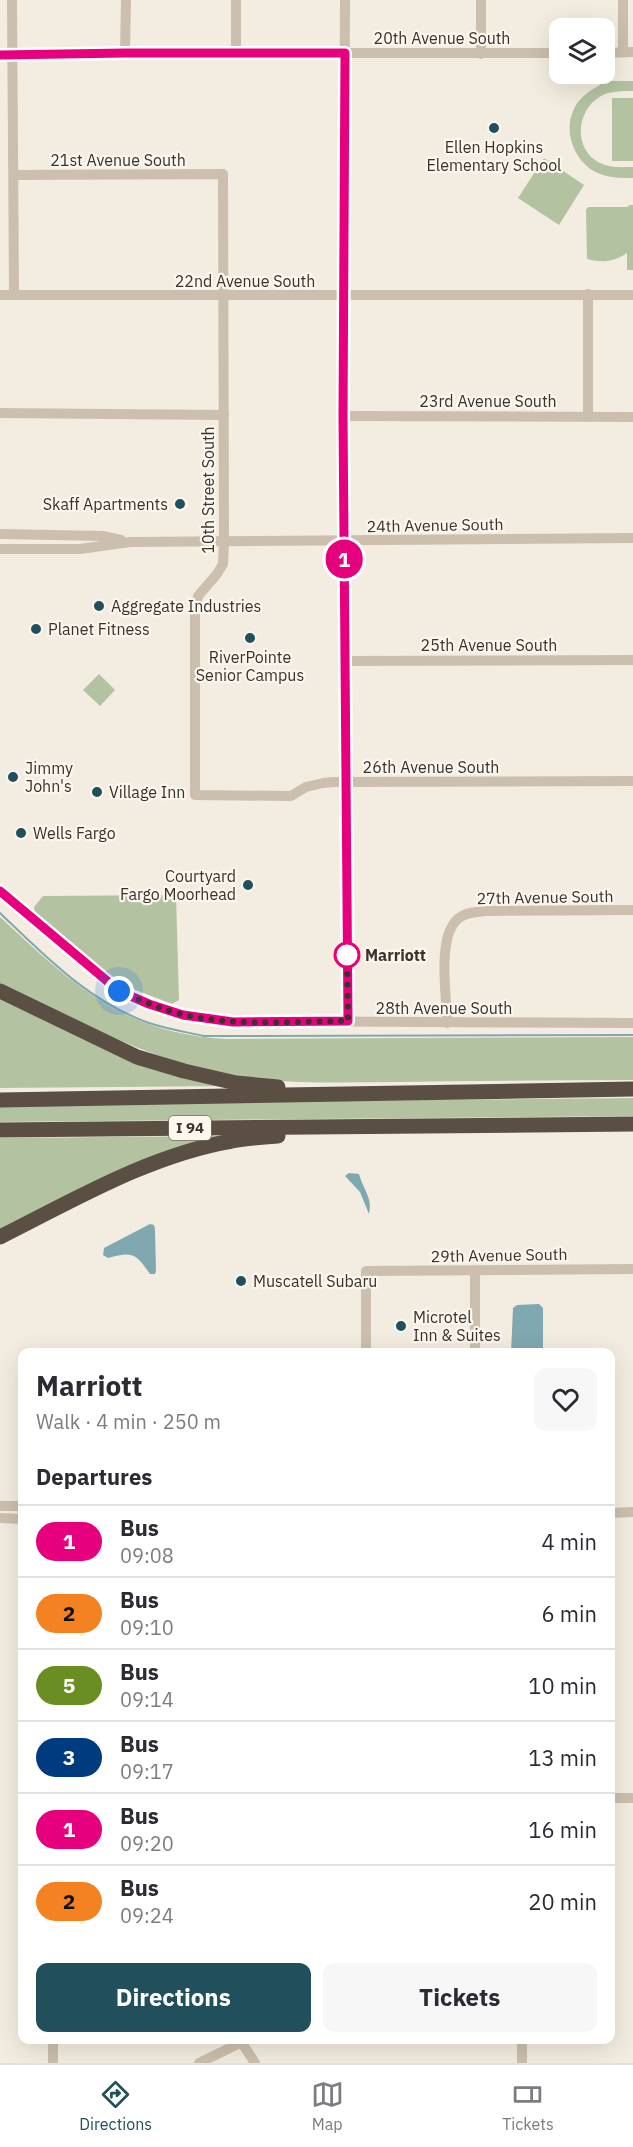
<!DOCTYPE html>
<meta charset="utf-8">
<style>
:root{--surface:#fff;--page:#f7f7f7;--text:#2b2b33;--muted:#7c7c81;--line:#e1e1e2;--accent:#21505c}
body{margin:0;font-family:"IBM Plex Sans",sans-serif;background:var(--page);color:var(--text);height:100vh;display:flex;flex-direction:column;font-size:22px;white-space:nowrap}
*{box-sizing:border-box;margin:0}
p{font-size:20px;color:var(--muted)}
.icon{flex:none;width:33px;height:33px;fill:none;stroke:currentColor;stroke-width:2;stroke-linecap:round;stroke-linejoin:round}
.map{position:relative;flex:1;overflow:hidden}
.panel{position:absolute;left:18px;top:1348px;width:597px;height:696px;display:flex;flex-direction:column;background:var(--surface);border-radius:12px;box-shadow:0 6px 24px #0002}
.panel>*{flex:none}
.badge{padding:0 12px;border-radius:20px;font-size:21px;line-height:39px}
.controls{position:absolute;left:549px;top:18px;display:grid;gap:12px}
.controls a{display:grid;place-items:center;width:66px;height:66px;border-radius:12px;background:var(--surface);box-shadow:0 6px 24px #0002;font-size:30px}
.you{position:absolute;width:30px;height:30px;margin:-15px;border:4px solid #fff;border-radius:50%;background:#1a73e8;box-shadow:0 0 0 9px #1a73e833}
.map>.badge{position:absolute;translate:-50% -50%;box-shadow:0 0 0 3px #fff}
h2{padding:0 18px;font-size:22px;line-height:54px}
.round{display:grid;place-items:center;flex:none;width:63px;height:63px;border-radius:12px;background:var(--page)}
.overview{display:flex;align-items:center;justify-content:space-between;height:102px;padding:0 18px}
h1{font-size:28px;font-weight:700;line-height:45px}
.primary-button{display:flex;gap:12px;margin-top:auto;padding:12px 18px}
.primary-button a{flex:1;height:69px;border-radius:12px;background:var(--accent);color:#fff;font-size:24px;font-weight:700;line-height:69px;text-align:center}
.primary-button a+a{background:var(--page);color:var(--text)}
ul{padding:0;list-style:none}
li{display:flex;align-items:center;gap:18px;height:72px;padding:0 18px;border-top:2px solid var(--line)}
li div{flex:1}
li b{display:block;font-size:22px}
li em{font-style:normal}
li .badge{min-width:66px;font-weight:700;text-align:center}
.menu{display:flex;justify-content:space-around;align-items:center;height:84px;border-top:2px solid var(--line);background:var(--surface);font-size:16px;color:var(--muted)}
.menu a{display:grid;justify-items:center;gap:3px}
.menu .active{color:var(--accent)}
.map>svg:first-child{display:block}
</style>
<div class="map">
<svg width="633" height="2063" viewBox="0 0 633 2063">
<rect width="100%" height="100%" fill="#f3ede1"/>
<g fill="#b3c3a1">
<path d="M600,81H633V91C623,91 610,91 601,96C574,111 573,155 605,165C614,168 624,167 633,167V178C622,178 610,178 600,174C576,165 563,134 573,111C578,98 589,91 600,85Z"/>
<rect x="612" y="98" width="21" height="63"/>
<path d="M544,158L584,185L559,225L518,198Z"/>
<path d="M629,205H633V270H627V253C614,262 602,263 587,259L586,210L588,207H628Z"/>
<path d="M99,674L115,690L100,706L83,690Z"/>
<path d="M176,895L179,1000L172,1004L128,987L107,975L35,914L34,907L43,896Z"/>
<path d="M0,917C73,984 121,1033 226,1039L633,1037V1080C556,1080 478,1081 401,1082C336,1082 269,1086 206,1070C133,1051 67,1017 0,985Z"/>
<path d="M0,996L232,1086L0,1088Z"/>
<path d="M633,1098V1116L0,1122V1104Z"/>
<path d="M230,1136L0,1231V1138Z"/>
</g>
<g fill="#80a8b1">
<path d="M349,1173L359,1174C363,1189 373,1198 369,1214L360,1192L345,1176Z"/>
<path d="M150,1224L154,1225L155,1229L156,1271L155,1274H150C136,1254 133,1251 108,1258L103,1255L104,1248Z"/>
<path d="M539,1304L543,1308V1353H511L513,1308L517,1305Z"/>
</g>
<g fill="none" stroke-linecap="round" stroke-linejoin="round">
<path stroke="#80a8b1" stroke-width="2" d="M0,913C45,956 89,1002 149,1023C167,1029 186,1032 204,1036L633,1035"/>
<g stroke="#ccbfad" stroke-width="10">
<path d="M12,0L14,295"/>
<path d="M236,0V53"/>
<path d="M345,0L343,416L348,1021"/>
<path d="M623,52V0"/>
<path d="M125,53L126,0"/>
<path d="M604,53L633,52"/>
<path d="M481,54V0"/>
<path d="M0,55L125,53H560"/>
<path d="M14,175L223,174L224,542L223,564L217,574L198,596L195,613V795L291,796L306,787L323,783L334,782L633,781"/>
<path d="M588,294V417"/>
<path d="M0,295H633"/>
<path d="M0,413L224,415"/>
<path d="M343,416L633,417"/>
<path d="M0,534L103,536L121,540"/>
<path d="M0,549H80L130,542L633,538"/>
<path d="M345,661L633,660"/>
<path d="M0,891L119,991L149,1004L183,1015L233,1021L633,1023"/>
<path d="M447,1023C447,997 436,935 459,918C466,912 477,912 486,911L633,910"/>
<path d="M475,1271V1353"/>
<path d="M366,1353V1271L633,1269"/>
<path d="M0,1506H22"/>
<path d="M610,1513L633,1512"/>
<path d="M0,1518L22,1519"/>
<path d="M610,1798H633"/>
<path d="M522,2040V2063"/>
<path d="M242,2043L255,2063"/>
<path d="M53,2063V2040"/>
<path d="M199,2063L246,2040"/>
</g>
<g stroke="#5b4e43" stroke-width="15">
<path d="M0,991L137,1057L184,1071L236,1083L278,1087"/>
<path d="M0,1100L633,1089"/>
<path d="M0,1130L633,1124"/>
<path d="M0,1237C74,1200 150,1155 232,1141C247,1138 262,1137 278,1136"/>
</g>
</g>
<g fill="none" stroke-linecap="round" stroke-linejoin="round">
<defs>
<path id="line" d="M0,55L125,53H345L343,416L348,1021L233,1022L183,1015L149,1004L119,991L0,891"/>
</defs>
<use href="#line" stroke="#fff" stroke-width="14"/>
<use href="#line" stroke="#e6007e" stroke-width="9"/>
<path stroke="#3a322b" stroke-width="6" stroke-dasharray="0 10.8" d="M119,991C140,1000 162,1010 185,1015C237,1027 294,1021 348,1021L347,955"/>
</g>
<g fill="#21505c" stroke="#fbf7ee" stroke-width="2">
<circle cx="494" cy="128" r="6"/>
<circle cx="180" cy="504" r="6"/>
<circle cx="99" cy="606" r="6"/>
<circle cx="36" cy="629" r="6"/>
<circle cx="250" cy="638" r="6"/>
<circle cx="13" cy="777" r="6"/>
<circle cx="97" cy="792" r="6"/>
<circle cx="21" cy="833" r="6"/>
<circle cx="248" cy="885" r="6"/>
<circle cx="241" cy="1281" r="6"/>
<circle cx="401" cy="1326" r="6"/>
</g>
<circle fill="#fff" stroke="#e6007e" stroke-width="3" cx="347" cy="955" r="12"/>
<g text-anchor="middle" stroke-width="4.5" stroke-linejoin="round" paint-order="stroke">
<rect fill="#fbf7ee" stroke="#746d66" stroke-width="1.5" x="169" y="1116" width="42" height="24" rx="4.5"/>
<g font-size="15" font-weight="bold" fill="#3a322b">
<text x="190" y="1133">I 94</text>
</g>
<g font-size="16" fill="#3a322b" stroke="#fbf7ee">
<text x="442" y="44">20th Avenue South</text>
<text x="118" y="166">21st Avenue South</text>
<text x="245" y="287">22nd Avenue South</text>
<text x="488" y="407">23rd Avenue South</text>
<text transform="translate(208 490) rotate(-90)" y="6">10th Street South</text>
<text transform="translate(435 525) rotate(-1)" y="6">24th Avenue South</text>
<text x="489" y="651">25th Avenue South</text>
<text x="431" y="773">26th Avenue South</text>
<text transform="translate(545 897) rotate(-1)" y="6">27th Avenue South</text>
<text x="444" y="1014">28th Avenue South</text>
<text transform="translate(499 1255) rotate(-1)" y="6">29th Avenue South</text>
</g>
<g font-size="16" fill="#3a322b" stroke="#fbf7ee" text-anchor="start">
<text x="494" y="153" text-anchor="middle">Ellen Hopkins<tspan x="494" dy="18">Elementary School</tspan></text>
<text x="168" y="510" text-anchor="end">Skaff Apartments</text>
<text x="111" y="612">Aggregate Industries</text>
<text x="48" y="635">Planet Fitness</text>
<text x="250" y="663" text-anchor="middle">RiverPointe<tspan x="250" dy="18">Senior Campus</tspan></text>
<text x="25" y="774">Jimmy<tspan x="25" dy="18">John's</tspan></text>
<text x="109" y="798">Village Inn</text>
<text x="33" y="839">Wells Fargo</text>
<text x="236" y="882" text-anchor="end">Courtyard<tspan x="236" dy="18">Fargo Moorhead</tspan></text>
<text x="253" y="1287">Muscatell Subaru</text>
<text x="413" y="1323">Microtel<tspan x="413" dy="18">Inn &amp; Suites</tspan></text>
</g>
<g font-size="16" font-weight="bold" fill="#3a322b" stroke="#fbf7ee" text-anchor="start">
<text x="365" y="961">Marriott</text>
</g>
</g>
</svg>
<div class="controls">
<a><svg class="icon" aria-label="layers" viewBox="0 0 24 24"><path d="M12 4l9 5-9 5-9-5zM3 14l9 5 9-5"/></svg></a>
</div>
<div class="you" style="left:119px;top:991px"></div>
<b class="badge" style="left:344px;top:559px;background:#e6007e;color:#fff">1</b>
<section class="panel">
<div class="overview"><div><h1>Marriott</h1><p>Walk · 4 min · 250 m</p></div><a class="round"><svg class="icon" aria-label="heart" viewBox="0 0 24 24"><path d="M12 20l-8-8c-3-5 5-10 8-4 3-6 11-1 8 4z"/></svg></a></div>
<h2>Departures</h2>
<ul>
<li><span class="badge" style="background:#e6007e;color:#fff">1</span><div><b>Bus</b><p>09:08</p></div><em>4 min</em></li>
<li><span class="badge" style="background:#f58220;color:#111">2</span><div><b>Bus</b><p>09:10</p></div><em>6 min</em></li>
<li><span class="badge" style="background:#6b8e23;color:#fff">5</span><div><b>Bus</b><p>09:14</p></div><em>10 min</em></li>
<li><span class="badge" style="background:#003b80;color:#fff">3</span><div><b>Bus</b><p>09:17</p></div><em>13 min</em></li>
<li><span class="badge" style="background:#e6007e;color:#fff">1</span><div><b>Bus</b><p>09:20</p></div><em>16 min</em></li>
<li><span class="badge" style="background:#f58220;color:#111">2</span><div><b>Bus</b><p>09:24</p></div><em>20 min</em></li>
</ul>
<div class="primary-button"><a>Directions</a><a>Tickets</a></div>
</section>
</div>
<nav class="menu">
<a class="active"><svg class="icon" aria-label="directions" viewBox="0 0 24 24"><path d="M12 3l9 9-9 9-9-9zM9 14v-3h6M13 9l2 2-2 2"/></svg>Directions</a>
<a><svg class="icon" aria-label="map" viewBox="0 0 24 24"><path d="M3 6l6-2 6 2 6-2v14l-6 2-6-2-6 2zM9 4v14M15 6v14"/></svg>Map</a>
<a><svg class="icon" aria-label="tickets" viewBox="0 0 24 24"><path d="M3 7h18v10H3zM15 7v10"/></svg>Tickets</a>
</nav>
